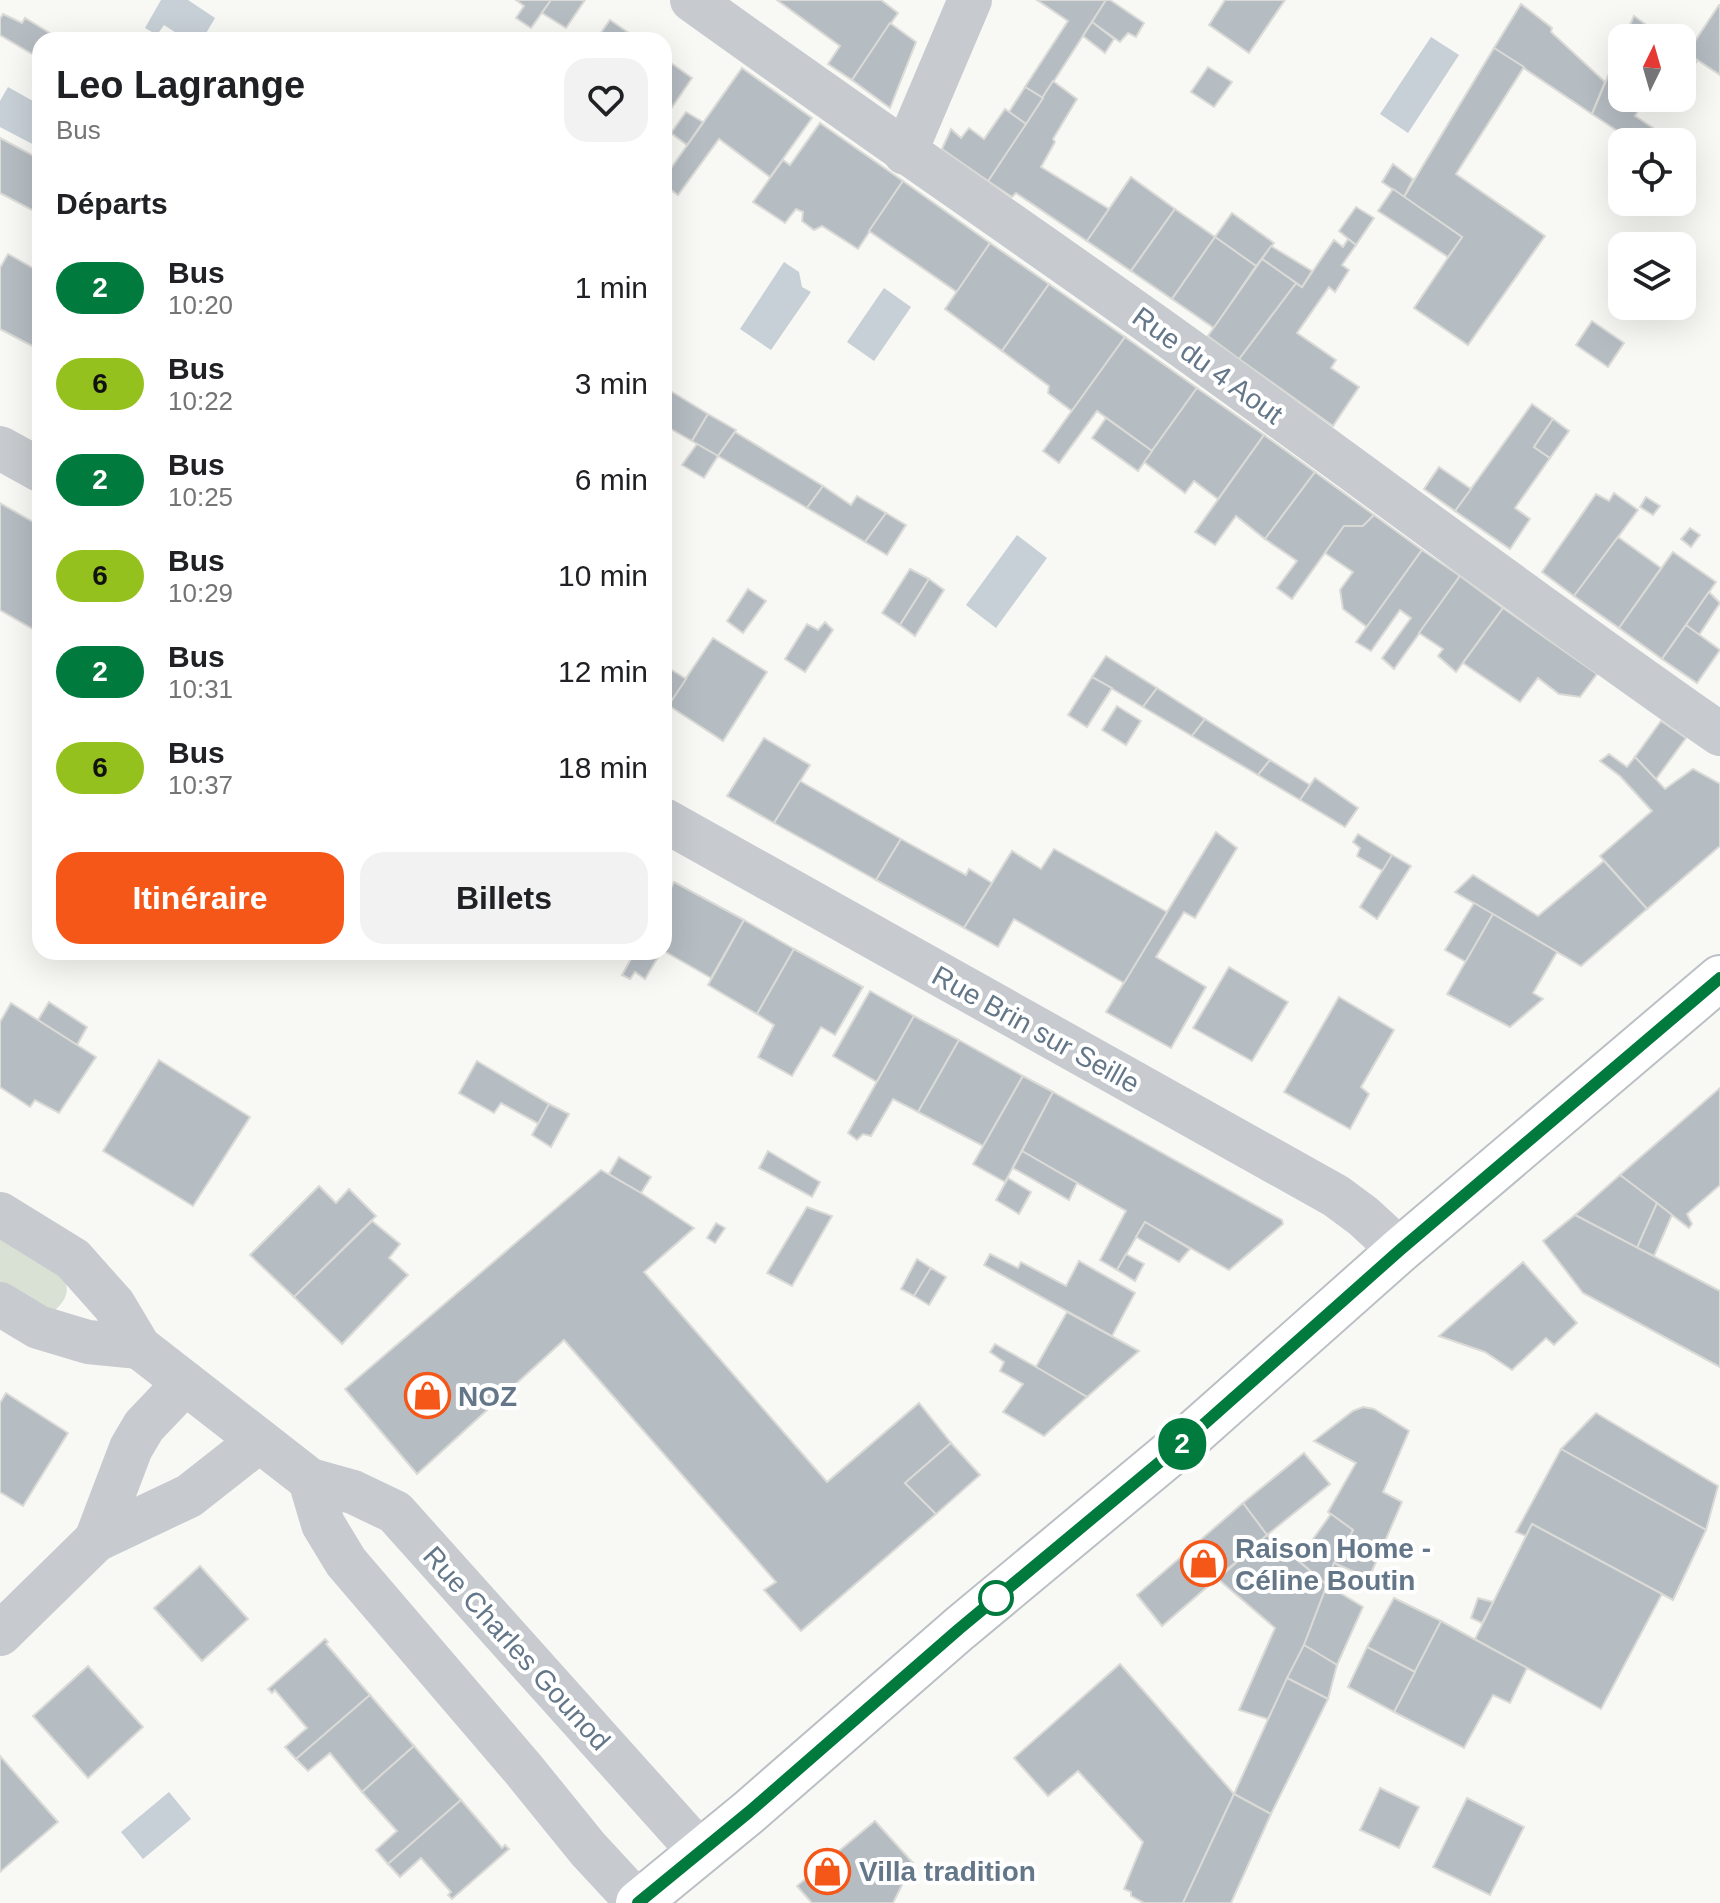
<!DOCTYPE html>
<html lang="fr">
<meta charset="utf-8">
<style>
:root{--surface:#fff;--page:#f2f2f2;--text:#202124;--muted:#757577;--accent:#f55718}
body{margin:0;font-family:Arial,sans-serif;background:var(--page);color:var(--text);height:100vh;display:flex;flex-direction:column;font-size:30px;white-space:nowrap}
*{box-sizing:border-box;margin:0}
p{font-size:26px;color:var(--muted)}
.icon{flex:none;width:44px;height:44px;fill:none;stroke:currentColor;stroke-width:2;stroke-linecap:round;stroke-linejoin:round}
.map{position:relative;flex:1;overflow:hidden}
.drawer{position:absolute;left:32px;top:32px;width:640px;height:928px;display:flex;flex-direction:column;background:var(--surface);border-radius:24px;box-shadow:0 8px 32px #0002}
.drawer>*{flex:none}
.badge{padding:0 16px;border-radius:26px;font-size:28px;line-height:52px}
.needle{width:52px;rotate:5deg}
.tools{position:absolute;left:1608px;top:24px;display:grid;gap:16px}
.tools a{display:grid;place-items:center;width:88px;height:88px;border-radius:16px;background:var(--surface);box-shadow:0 8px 32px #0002;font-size:40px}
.map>.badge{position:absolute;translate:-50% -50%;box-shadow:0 0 0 4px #fff}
h2{padding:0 24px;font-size:30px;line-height:72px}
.round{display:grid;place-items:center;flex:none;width:84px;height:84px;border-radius:24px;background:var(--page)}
.overview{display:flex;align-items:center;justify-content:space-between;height:136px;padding:0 24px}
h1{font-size:38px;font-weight:800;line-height:60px}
.cta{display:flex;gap:16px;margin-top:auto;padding:16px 24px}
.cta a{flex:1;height:92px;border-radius:24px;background:var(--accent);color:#fff;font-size:32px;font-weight:800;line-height:92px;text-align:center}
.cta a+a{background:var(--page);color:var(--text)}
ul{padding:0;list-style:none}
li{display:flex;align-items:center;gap:24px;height:96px;padding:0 24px}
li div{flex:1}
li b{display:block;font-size:30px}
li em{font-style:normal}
li .badge{min-width:88px;font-weight:700;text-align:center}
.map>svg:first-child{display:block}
</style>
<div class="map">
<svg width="1720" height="1903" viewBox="0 0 1720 1903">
<rect width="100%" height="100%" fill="#f8f8f5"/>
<path fill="#d9e1d5" d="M0,1233C27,1250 96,1277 53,1312L0,1287Z"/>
<g fill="#c7d0d6">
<path d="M161,0H188L215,18L202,40H187L164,25L157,35L145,28Z"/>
<path d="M1431,37L1459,55L1408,133L1380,114Z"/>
<path d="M8,87L40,105V148L0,127V101Z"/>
<path d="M784,262L799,272L802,287L811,292L771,350L740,329Z"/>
<path d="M884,288L911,307L874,361L847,342Z"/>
<path d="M1017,535L1047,558L996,628L966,605Z"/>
<path d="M169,1792L191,1819L143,1859L121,1832Z"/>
</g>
<g fill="#b5bcc2" stroke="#dadad7" stroke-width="2">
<path d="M516,0H551L531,28L516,18L524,6Z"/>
<path d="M551,0H585L566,28L542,13Z"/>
<path d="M777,0H881L898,13L852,80L828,64L840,46Z"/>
<path d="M1037,0H1106L1043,98L1025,87L1068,21Z"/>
<path d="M1106,0H1110L1144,23L1136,37L1128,33L1120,42L1092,22Z"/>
<path d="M1225,0H1285L1249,53L1209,25Z"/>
<path d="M1521,4L1552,28L1551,32L1605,82L1592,114L1494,48Z"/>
<path d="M1719,5H1720V75L1687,53Z"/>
<path d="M3,14L22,23L25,18L53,35L50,40H40L39,58L0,35V19Z"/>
<path d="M1634,16L1664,38H1624Z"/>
<path d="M610,20L639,40H596Z"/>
<path d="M1092,22L1114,39L1105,53L1083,36Z"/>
<path d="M890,23L916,42L890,108L852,80Z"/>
<path d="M1622,43V98H1645L1635,116L1653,128L1644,142H1634L1592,114Z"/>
<path d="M1494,48L1524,67L1456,174L1545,236L1468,345L1414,308L1462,237L1404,197Z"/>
<path d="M1682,50L1697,61L1683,82L1682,81Z"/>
<path d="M664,58L692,78L664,119Z"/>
<path d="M1208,67L1232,82L1214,107L1191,92Z"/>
<path d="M742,68L812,118L770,177L719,139L678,195L664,185V178Z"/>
<path d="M1053,81L1077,99L1053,139L1055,142L1041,167L1109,209L1087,241L1016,193L1012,197L988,181Z"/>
<path d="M1025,87L1043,98L1026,124L1009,112Z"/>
<path d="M1005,109L1026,124L988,181L942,149L951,129L961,138L969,128L984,139Z"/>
<path d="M686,112L703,122L687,145L671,133Z"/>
<path d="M820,123L903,181L858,249L822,226L814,230L802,221L803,212L796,209L785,223L753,202L783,160L790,165Z"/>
<path d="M0,138L40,159V200L34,211L0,193Z"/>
<path d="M1393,164L1413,179L1404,197L1382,182Z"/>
<path d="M1131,177L1175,209L1131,271L1087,241Z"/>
<path d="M903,181L990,243L957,292L869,231Z"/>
<path d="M1393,189L1462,237L1448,257L1378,211Z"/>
<path d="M1356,207L1374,218L1356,245L1339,231Z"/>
<path d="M1175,209L1215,237L1172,299L1131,271Z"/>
<path d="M1232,213L1274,243L1256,266L1215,237Z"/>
<path d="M1215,237L1256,266L1214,328L1172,299Z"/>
<path d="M1348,239L1356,245L1342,265L1349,270L1335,292L1329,287L1297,333L1336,360L1331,368L1359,387L1333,426L1239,359L1296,283L1302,287L1334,240L1343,247Z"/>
<path d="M990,243L1049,284L1002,351L945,309Z"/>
<path d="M1271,246L1312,271L1302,287L1262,259Z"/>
<path d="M8,254L40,272V350L0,329V268Z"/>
<path d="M1262,259L1296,283L1239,359L1208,336Z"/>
<path d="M1049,284L1125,337L1072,411L1048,393L1049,386L1002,351Z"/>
<path d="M1592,321L1624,343L1608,367L1576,345Z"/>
<path d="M1125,337L1197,388L1152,451L1097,411L1059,463L1043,451Z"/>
<path d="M664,387L708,414L692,441L664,425Z"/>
<path d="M1197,388L1264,435L1218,499L1194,481L1185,493L1144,462Z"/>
<path d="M1532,404L1553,419L1534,447L1550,458L1515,508L1530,519L1510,549L1455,511Z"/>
<path d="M708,414L736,430L718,456L692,441Z"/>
<path d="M1106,418L1152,451L1138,471L1092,438Z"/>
<path d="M1553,419L1569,431L1550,458L1534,447Z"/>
<path d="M735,432L823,486L807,508L718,456Z"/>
<path d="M1264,435L1315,472L1265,539L1236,516L1215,545L1195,532Z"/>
<path d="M697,444L718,456L704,478L682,465Z"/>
<path d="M1439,467L1471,489L1455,511L1424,489Z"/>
<path d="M1315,472L1374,515L1363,526H1344L1292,599L1277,588L1297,561L1265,539Z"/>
<path d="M823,486L851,505L857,496L886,513L865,542L807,508Z"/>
<path d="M1614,493L1638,510L1574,596L1542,572L1596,494L1609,501Z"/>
<path d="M1646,497L1660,506L1653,515L1640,507Z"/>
<path d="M0,503L40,526V616L33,629L0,610Z"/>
<path d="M886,513L906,525L887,555L865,542Z"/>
<path d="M1374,515L1422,550L1367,627L1343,609L1340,590L1353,572L1325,553L1344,526H1363Z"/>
<path d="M1690,528L1700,535L1691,547L1681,539Z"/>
<path d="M1618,537L1661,568L1619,628L1574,596Z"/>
<path d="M1422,550L1460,576L1394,669L1382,658L1411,618L1400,610L1371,651L1356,642Z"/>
<path d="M1673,552L1716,582L1662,659L1619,628Z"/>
<path d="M910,569L929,579L900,625L882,613Z"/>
<path d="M1460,576L1503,608L1456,672L1438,656L1443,649L1419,633Z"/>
<path d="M929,579L944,590L915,636L900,625Z"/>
<path d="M748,589L766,601L743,633L727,621Z"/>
<path d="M1709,592L1720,603L1699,635L1686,625Z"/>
<path d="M1503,608L1597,674L1580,697L1559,694L1538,678L1520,702L1463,663Z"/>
<path d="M825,622L833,630L805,672L785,659L807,624L818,630Z"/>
<path d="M1686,625L1720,650L1697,683L1662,659Z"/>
<path d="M713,638L767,672L723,741L668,705Z"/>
<path d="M1106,656L1157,688L1143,707L1092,677Z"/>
<path d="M667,667L686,679L664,712V671Z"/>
<path d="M1092,677L1112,688L1087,727L1068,715Z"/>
<path d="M1157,688L1205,719L1192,736L1143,707Z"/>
<path d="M1117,706L1141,721L1126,745L1102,730Z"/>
<path d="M1205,719L1270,760L1258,775L1192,736Z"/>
<path d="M1661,721L1686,738L1656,779L1635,757Z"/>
<path d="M764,738L810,765L774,823L727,796Z"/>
<path d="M1609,754L1627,767L1635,757L1665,789L1693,769L1720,784V846L1647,909L1600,856L1652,811L1620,776L1600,761Z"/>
<path d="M1270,760L1310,785L1300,800L1258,775Z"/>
<path d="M1315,778L1358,808L1345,827L1300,800Z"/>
<path d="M800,781L901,839L876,880L774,823Z"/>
<path d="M1216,832L1237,848L1195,918L1184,912L1156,957L1206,987L1171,1048L1106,1012Z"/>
<path d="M1358,834L1392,855L1383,871L1357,856L1360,848L1353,842Z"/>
<path d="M901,839L966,875L969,869L992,883L964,928L876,880Z"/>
<path d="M1054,849L1167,912L1124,983L1014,919L998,947L964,928L1012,851L1041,869Z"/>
<path d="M1392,855L1411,866L1377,919L1360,907Z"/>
<path d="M1604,861L1647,909L1581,966L1455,892L1473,875L1538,916Z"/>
<path d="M674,882L744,920L711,978L664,951V901Z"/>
<path d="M1474,903L1493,914L1466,962L1445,950Z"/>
<path d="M1493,914L1557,952L1533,993L1543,999L1510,1027L1447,994Z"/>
<path d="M744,920L794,949L757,1014L708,985Z"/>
<path d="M794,949L863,987L835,1035L821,1027L792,1076L758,1057L774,1025L757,1014Z"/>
<path d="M635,952H661L645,979L635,972L630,979L622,975Z"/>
<path d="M1229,967L1288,1002L1252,1061L1193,1028Z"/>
<path d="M870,991L914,1016L877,1082L833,1056Z"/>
<path d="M1339,997L1394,1030L1361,1087L1369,1094L1350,1129L1284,1092Z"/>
<path d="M49,1002L87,1027L77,1045L38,1020Z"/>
<path d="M11,1003L96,1057L59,1113L35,1100L30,1107L0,1087V1022Z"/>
<path d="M914,1016L959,1040L918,1112L893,1099L871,1136L863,1134L857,1140L848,1133Z"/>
<path d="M959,1040L1023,1076L983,1146L918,1112Z"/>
<path d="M159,1060L250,1117L193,1206L103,1151Z"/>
<path d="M477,1061L549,1104L539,1124L501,1103L494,1113L459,1093Z"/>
<path d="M1023,1076L1053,1092L1005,1182L973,1164Z"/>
<path d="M1720,1088V1185L1687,1214L1692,1224L1689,1228L1620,1175Z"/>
<path d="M1053,1092L1282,1220L1283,1224L1229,1270L1145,1222L1117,1270L1100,1260L1126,1211L1022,1151Z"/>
<path d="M549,1104L569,1114L551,1147L532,1135Z"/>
<path d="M768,1151L820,1182L812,1197L759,1168Z"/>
<path d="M1022,1151L1077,1183L1069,1200L1013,1168Z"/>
<path d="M619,1157L651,1177L641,1193L609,1174Z"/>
<path d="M601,1170L641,1193L694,1228L644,1272L827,1482L919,1403L951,1443L905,1483L936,1514L801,1631L764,1590L776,1582L564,1340L417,1474L345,1389Z"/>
<path d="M1620,1175L1657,1203L1637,1248L1575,1215Z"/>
<path d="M1008,1178L1031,1192L1019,1214L996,1200Z"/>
<path d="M319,1186L336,1203L349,1189L376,1216L294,1297L250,1255Z"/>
<path d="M1657,1203L1672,1215L1654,1256L1637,1248Z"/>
<path d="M807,1207L832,1216L792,1286L767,1273Z"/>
<path d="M1575,1215L1720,1291V1367L1583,1293L1543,1241Z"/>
<path d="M372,1221L400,1244L389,1258L408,1275L342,1344L294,1297Z"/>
<path d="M1145,1222L1190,1249L1179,1262L1136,1237Z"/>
<path d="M716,1223L725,1228L715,1243L707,1238Z"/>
<path d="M990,1254L1018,1268L1021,1262L1066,1286L1079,1261L1135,1293L1112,1336L984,1265Z"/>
<path d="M1126,1254L1144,1264L1135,1281L1117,1270Z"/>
<path d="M917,1259L931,1268L914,1296L901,1289Z"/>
<path d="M1523,1262L1577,1323L1554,1345L1546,1338L1512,1370L1485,1352L1439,1336Z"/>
<path d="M931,1268L946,1277L929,1305L914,1296Z"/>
<path d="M1067,1312L1139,1351L1087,1397L1036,1367Z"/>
<path d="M995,1344L1036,1367L1087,1397L1044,1436L1003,1412L1023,1384L1000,1371L1004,1362L990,1352Z"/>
<path d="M6,1393L68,1433L23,1506L0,1492V1403Z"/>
<path d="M1363,1407L1374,1409L1409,1431L1383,1492L1402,1502L1369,1578L1334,1563L1353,1530L1328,1512L1356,1463L1314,1441L1353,1411Z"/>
<path d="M1596,1413L1718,1486L1706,1530L1561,1449Z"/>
<path d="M951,1443L980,1475L936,1514L905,1483Z"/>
<path d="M1561,1449L1706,1530L1673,1600L1532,1524L1526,1536L1516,1532Z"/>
<path d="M1304,1453L1330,1484L1267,1535L1243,1503Z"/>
<path d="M1243,1503L1267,1535L1162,1626L1137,1595Z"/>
<path d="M1331,1514L1353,1530L1334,1563L1327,1585L1298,1560Z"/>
<path d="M1532,1524L1662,1594L1601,1709L1475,1639Z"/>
<path d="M1267,1535L1327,1585L1304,1645L1268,1719L1239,1710L1275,1628L1218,1579Z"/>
<path d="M1334,1563L1343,1568L1336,1591L1327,1585Z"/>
<path d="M200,1566L248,1619L202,1661L154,1608Z"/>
<path d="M1327,1585L1363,1607L1337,1665L1304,1645Z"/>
<path d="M1394,1598L1441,1621L1415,1672L1367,1647Z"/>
<path d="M1478,1598L1493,1602L1482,1623L1471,1618Z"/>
<path d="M1441,1621L1527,1668L1510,1703L1493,1695L1464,1748L1394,1712Z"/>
<path d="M325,1639L328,1642L326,1644L370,1695L296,1759L285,1747L307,1728L275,1690L272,1693L268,1689Z"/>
<path d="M1304,1645L1337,1665L1328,1699L1287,1678Z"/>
<path d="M1367,1647L1415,1672L1394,1712L1348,1687Z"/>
<path d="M1120,1664L1234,1794L1183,1903H1144L1131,1896V1892L1124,1889L1143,1842L1078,1771L1048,1796L1014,1758Z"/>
<path d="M88,1666L143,1727L88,1778L33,1716Z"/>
<path d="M1287,1678L1328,1699L1271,1814L1234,1794Z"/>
<path d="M370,1695L414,1746L362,1792L330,1753L308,1771L296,1759Z"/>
<path d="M414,1746L461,1800L388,1864L376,1850L397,1831L362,1792Z"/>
<path d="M0,1756L58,1822L0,1872Z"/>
<path d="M1380,1788L1419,1807L1399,1848L1360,1830Z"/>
<path d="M1234,1794L1271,1814L1231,1903H1183Z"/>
<path d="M1467,1798L1524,1827L1490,1895L1433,1867Z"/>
<path d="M461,1800L502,1848L505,1845L509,1849L452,1899L448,1895L451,1892L421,1858L400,1877L388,1864Z"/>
<path d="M875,1821L913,1863L893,1903H812L797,1886Z"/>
</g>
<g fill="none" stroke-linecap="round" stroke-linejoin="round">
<defs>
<path id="secondary" d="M638,1903L749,1812L959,1629L1185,1441L1400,1250L1720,978"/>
</defs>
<use href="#secondary" stroke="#bbc0c5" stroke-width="48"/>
<g stroke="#c7cbcf" stroke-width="44">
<path d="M692,0C843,109 997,214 1149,322C1340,458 1527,600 1720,734"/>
<path d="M905,153L970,0"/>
<path d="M0,448L40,470"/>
<path d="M664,820L1336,1196L1363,1216L1400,1250"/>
<path d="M0,1214L73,1259L114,1305L139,1347L310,1480L353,1492L395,1512L699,1851"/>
<path d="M0,1304L38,1327L88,1342L139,1347"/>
<path d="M310,1480L323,1524L346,1562L524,1770L588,1849L638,1903"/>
<path d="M96,1540L131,1448L144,1426L185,1383"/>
<path d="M0,1634L96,1540L189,1496L259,1441"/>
</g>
<use href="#secondary" stroke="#fff" stroke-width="44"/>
</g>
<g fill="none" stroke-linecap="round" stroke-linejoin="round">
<defs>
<path id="line" d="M638,1903L749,1812L959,1629L1185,1441L1400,1250L1720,978"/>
</defs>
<use href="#line" stroke="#fff" stroke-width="18"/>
<use href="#line" stroke="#007b3d" stroke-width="12"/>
</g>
<defs>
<symbol id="shop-ring" viewBox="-11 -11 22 22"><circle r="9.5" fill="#fff" stroke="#f55718" stroke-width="1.5"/><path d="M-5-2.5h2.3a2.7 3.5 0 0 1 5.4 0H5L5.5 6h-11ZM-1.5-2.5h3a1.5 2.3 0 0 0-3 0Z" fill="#f55718"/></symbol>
</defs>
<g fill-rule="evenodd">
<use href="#shop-ring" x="402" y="1370" width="51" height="51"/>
<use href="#shop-ring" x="1178" y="1538" width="51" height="51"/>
<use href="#shop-ring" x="802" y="1846" width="51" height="51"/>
</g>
<circle fill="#fff" stroke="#007b3d" stroke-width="4" cx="996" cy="1598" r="16"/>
<g text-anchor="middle" stroke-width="8" stroke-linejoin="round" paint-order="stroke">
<g font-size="28" fill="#647789" stroke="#fff">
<text transform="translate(1208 365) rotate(36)" y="10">Rue du 4 Aout</text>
<text transform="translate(1036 1029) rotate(29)" y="10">Rue Brin sur Seille</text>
<text transform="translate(517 1648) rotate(48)" y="10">Rue Charles Gounod</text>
</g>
<g font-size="28" font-weight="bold" fill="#647789" stroke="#fff" text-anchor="start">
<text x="458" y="1406">NOZ</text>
<text x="1235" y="1558">Raison Home -<tspan x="1235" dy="32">Céline Boutin</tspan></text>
<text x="859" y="1881">Villa tradition</text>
</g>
</g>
</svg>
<div class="tools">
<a><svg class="needle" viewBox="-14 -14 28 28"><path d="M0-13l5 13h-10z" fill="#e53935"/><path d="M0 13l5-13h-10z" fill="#757577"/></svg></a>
<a><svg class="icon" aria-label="locate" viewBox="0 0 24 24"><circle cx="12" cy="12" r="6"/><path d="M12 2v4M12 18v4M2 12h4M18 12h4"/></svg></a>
<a><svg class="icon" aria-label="layers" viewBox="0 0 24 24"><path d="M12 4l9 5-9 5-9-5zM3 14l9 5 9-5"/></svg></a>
</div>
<b class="badge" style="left:1182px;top:1444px;background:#007b3d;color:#fff">2</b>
<section class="drawer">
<div class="overview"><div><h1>Leo Lagrange</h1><p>Bus</p></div><a class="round"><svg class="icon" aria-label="heart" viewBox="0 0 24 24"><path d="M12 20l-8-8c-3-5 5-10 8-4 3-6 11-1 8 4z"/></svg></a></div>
<h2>Départs</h2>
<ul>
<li><span class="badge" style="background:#007b3d;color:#fff">2</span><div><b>Bus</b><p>10:20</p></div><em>1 min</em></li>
<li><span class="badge" style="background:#95c11f;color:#111">6</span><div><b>Bus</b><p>10:22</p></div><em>3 min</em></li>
<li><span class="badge" style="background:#007b3d;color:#fff">2</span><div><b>Bus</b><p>10:25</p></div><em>6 min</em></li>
<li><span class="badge" style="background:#95c11f;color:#111">6</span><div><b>Bus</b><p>10:29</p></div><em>10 min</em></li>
<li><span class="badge" style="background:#007b3d;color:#fff">2</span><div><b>Bus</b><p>10:31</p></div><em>12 min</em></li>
<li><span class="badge" style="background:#95c11f;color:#111">6</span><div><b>Bus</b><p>10:37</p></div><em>18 min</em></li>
</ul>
<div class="cta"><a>Itinéraire</a><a>Billets</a></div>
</section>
</div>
